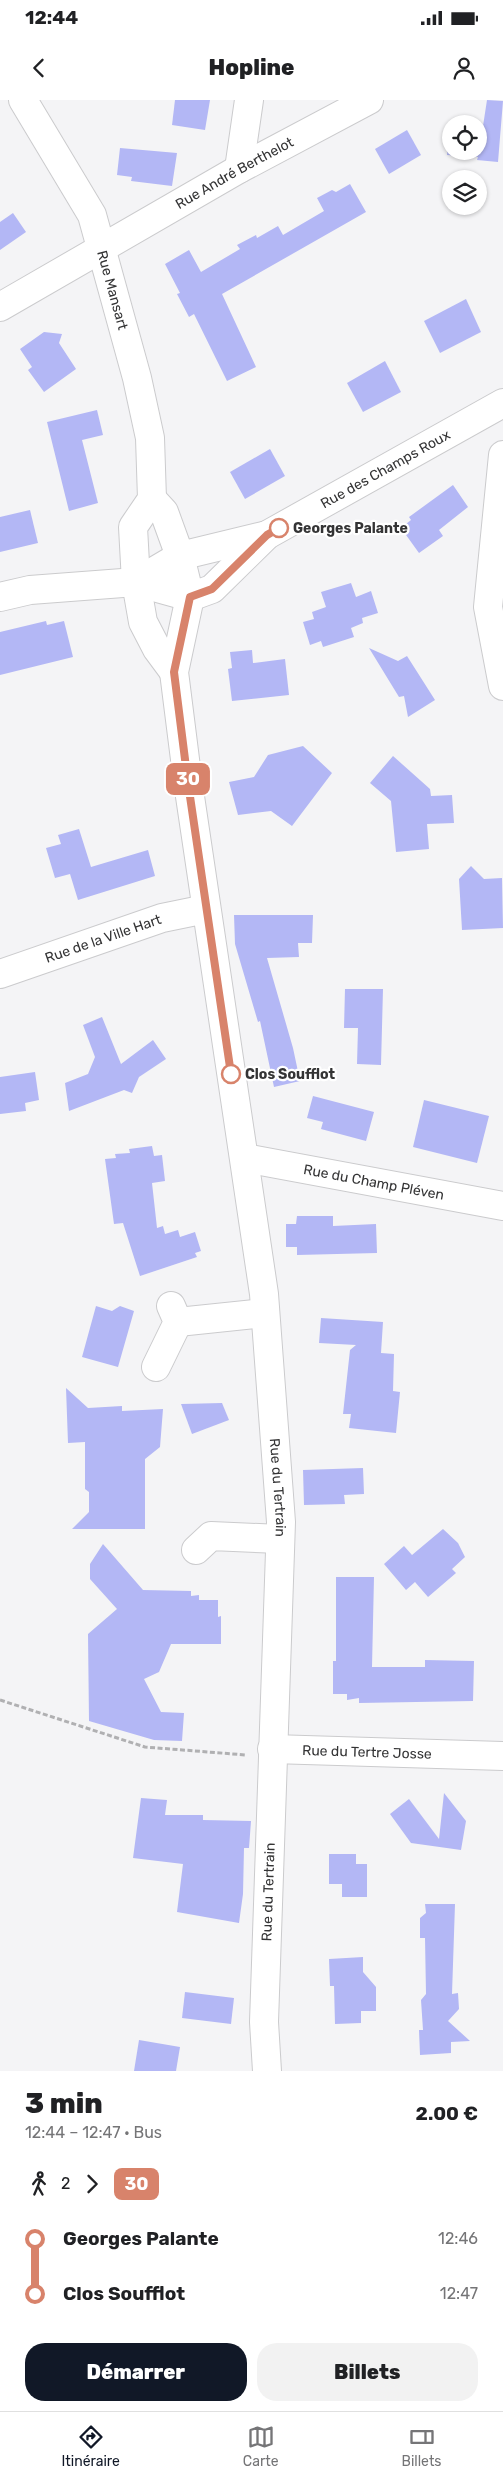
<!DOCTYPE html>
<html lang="fr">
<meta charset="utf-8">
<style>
:root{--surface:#fff;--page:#f2f2f2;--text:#202124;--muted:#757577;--line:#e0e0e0;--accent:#111827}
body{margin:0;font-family:Rubik,sans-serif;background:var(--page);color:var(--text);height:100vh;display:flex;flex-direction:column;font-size:19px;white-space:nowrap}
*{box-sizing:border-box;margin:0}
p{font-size:16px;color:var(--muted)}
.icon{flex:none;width:28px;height:28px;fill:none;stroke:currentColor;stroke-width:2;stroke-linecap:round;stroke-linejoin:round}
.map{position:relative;height:1971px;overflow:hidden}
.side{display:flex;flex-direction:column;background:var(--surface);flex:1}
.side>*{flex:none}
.badge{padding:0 10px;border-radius:8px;font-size:18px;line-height:32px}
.tools{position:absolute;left:442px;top:15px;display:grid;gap:10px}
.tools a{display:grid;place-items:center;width:45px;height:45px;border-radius:50%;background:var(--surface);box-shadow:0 1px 4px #0004;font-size:25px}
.map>.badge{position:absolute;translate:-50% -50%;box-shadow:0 0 0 2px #fff}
.legs{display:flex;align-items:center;gap:8px;height:55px;padding:0 25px;font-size:16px}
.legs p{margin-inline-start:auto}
.head{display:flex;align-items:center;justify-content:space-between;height:85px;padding:0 25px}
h1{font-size:28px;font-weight:800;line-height:38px}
.action{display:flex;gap:10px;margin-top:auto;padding:10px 25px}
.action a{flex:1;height:58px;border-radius:20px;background:var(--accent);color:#fff;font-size:20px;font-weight:800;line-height:58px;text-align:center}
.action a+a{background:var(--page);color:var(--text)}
ul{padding:0 25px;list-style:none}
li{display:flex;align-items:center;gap:18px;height:55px;font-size:19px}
li i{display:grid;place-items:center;width:8px;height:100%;margin:0 6px;background:currentColor}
li i::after{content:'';width:12px;height:12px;margin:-6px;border:4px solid;border-radius:50%;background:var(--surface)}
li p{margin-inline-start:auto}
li:first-child i{background:linear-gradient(#0000 50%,currentColor 0)}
li:last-child i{background:linear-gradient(currentColor 50%,#0000 0)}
.status{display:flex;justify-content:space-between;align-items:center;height:35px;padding:0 25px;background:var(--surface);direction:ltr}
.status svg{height:14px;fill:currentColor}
header{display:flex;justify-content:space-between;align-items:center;height:65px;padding:0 25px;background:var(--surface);font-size:22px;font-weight:800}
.tab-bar{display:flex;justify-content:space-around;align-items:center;height:70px;border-top:1px solid var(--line);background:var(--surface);font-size:14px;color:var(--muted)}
.tab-bar a{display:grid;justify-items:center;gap:2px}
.tab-bar .current{color:var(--accent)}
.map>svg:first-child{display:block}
</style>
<div class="status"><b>12:44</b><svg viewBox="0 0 49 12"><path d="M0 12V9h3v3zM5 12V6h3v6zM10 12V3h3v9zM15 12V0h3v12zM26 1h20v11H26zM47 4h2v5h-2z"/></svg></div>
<header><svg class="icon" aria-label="back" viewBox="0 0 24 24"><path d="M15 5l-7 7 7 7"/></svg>Hopline<svg class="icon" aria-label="person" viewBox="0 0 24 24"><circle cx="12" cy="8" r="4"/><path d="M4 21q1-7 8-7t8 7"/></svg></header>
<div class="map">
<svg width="503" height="1971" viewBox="0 0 503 1971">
<rect width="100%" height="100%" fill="#f4f4f6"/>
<g fill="#b3b7f5">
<path d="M175,0H210L205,30L172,25Z"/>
<path d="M487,0L503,1L498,62L477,60L478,57L447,55L450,25L451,51H479V25L483,26Z"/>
<path d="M407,30L421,55L389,74L375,49Z"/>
<path d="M120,48L177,53L172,86L131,81L132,77L117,75Z"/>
<path d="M350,84L366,112L222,194L256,267L227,281L194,214L189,217L177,194L180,193L165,164L189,150L201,172L240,149L237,145L256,135L257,138L278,126L283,135L324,111L317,98L332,90L336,92Z"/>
<path d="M13,113L26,132L0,150V122Z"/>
<path d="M466,199L481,232L440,253L424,221Z"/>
<path d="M44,232L62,234L59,243L76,269L44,292L28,270L32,267L20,249Z"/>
<path d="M385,261L401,292L363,312L347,283Z"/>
<path d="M97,310L103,335L82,340L98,403L69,411L47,322Z"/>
<path d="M270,349L285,376L245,399L230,372Z"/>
<path d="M453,385L468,407L439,430L443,436L419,453L401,428L411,420L409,417Z"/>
<path d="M30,410L38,443L0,452V417Z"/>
<path d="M351,483L356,497L371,491L378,513L362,518L363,523L351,528L354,537L323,547L321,541L310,545L303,522L314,519L312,512L326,507L321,492Z"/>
<path d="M46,521L47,525L64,521L73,557L0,575V532Z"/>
<path d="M369,548L398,561L407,556L435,600L408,617L404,596L399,597Z"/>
<path d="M252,550L253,563L285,559L289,595L232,601L228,569L232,568L230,552Z"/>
<path d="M303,646L332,673L292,726L271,711L238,715L229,682L254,677L268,655Z"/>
<path d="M393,656L430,689L431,696L452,695L454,723L427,724L429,749L396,752L391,701L370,683Z"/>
<path d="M79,729L91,767L148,750L155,776L78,800L70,774L55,778L46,748L61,744L58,735Z"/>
<path d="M471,766L484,779L502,778L503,828L462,830L459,779Z"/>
<path d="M234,815H313L312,843H298L299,857L267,858L293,948L300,981L274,987L260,921L258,922L235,844Z"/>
<path d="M345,889H383L381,965L357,964L358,928H344Z"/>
<path d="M102,917L121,964L153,940L166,959L139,977L132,993L124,990L69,1011L65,983L88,974L95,957L83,925Z"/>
<path d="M35,972L39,1000L25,1003L26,1011L0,1014V977Z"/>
<path d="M313,996L374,1012L366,1041L321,1029L323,1022L307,1018Z"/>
<path d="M424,1000L489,1016L477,1063L413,1047Z"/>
<path d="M152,1046L154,1056L162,1055L165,1081L152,1083L157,1128L163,1126L165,1134L178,1130L180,1137L195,1132L201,1151L195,1153L197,1157L140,1176L123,1123L114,1124L105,1059L116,1058L115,1054L130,1053L129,1049Z"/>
<path d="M297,1116H333V1126L376,1124L377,1153L297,1155V1147H286V1124H296Z"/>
<path d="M96,1206L112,1211L120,1206L134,1211L118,1267L82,1257Z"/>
<path d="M321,1218L383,1222L381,1253L394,1254L393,1291L400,1292L396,1333L349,1328L351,1314H343L350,1250L356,1245L319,1243Z"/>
<path d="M66,1288L88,1308L122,1306V1311L163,1309L160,1347L145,1359V1429H72L89,1412V1392L85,1389V1342L68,1343Z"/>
<path d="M222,1303L229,1320L192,1334L181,1304Z"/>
<path d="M363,1368L364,1394L344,1395L345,1404L304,1405L303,1370Z"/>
<path d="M443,1429L458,1443L465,1457L452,1469L456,1473L428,1497L415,1482L406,1490L384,1464L404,1446L412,1455Z"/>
<path d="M103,1444L143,1490L191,1491V1496L199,1495V1500H218V1517L221,1516V1544H171L159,1572L144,1579L161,1612L184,1613L182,1641L154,1640L89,1621L88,1534L117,1509L90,1479V1464Z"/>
<path d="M336,1477H374L372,1567H425V1560L474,1561L473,1601L359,1603V1598L347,1600V1594H333V1561H336Z"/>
<path d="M444,1693L466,1721L461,1750L411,1743L390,1714L409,1699L439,1739Z"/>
<path d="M141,1698L167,1700L165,1715H203V1720L251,1721L249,1748H244L243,1794L239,1823L177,1812L183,1764L133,1758Z"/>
<path d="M329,1754H356V1764H367V1797H342V1784H329Z"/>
<path d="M425,1804H455L452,1894L458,1893L459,1909L448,1921L470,1941L451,1942V1953L420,1955L419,1930H423L421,1900L426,1894L425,1838H420V1818L426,1813Z"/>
<path d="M363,1857V1872L376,1887V1911H361V1923L335,1924L334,1886H330L329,1859Z"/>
<path d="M185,1892L234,1898L231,1924L182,1918Z"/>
<path d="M139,1940L180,1947L176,1971H134Z"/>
</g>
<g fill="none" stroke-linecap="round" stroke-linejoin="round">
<defs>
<g id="minor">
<path d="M239,69L249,0"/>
<path id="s1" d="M0,207L239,69L369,0"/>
<path d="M503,355L488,507L503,586"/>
<path d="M136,482L180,456"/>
<path d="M0,497L30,490L136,482L190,497"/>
<path id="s2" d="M0,874L162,818L206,809"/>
<path id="s3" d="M245,1058L503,1106"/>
<path d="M178,1222L265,1213"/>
<path d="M156,1267L178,1222L171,1206"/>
<path d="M196,1450L211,1436L280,1439"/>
<path id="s4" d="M272,1649L503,1656"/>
</g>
<g id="tertiary">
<path id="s5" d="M23,0L92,115L137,278L150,338L152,399L133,427L136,482L143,522L157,549L174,572"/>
<path id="s6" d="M152,399L164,412L180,456L190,497L174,572L188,683L264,1194L281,1422L264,1922L267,1971"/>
<path d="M180,456L267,435"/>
<path id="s7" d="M190,497L212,489L267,435L503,303"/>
</g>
</defs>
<use href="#minor" stroke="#cbcbcd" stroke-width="30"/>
<use href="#tertiary" stroke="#cbcbcd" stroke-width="30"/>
<path stroke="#b0b0b2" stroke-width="3" stroke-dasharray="5 2.5" stroke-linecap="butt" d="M0,1600L145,1647L246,1655"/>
<use href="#minor" stroke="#fff" stroke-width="28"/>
<use href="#tertiary" stroke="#fff" stroke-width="28"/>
</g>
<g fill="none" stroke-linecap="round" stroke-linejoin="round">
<defs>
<path id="line-1" d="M231,974L188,683L174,572L190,497L212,489L267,435L279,428"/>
</defs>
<use href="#line-1" stroke="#fff" stroke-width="11"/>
<use href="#line-1" stroke="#d8836b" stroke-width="8"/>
</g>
<g fill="#fff" stroke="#d8836b" stroke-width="2.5">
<circle cx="279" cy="428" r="9"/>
<circle cx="231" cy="974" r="9"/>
</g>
<g text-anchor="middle" stroke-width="4.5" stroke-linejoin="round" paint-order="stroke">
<g font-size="14" fill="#343435" stroke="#fff">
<text dy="5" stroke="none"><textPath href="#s1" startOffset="270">Rue André Berthelot</textPath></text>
<text dy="5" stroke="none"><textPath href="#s5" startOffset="212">Rue Mansart</textPath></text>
<text dy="5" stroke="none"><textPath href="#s7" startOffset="236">Rue des Champs Roux</textPath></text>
<text dy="5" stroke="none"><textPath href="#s2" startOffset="109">Rue de la Ville Hart</textPath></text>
<text dy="5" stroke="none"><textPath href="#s3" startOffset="131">Rue du Champ Pléven</textPath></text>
<text dy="5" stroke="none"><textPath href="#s6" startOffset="1006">Rue du Tertrain</textPath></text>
<text dy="5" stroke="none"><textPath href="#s4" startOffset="95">Rue du Tertre Josse</textPath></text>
<text transform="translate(268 1792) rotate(-88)" y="5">Rue du Tertrain</text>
</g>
<g font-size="14" font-weight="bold" fill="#343435" stroke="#fff" text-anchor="start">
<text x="293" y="433">Georges Palante</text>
<text x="245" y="979">Clos Soufflot</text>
</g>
</g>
</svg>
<div class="tools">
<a><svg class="icon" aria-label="locate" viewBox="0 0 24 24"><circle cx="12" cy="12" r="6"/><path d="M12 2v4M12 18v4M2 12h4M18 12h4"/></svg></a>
<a><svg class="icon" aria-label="layers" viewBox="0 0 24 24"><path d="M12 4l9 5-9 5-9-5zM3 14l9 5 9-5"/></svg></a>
</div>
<b class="badge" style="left:188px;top:679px;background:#d8836b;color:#fff">30</b>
</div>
<section class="side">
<div class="head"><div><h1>3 min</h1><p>12:44 – 12:47 · Bus</p></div><b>2.00 €</b></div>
<div class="legs"><svg class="icon" aria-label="walk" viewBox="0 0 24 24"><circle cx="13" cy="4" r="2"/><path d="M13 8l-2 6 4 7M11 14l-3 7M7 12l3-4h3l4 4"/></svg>2<svg class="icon" aria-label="forward" viewBox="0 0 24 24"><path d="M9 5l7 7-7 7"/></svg><b class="badge" style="background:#d8836b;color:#fff">30</b></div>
<ul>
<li><i style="color:#d8836b"></i><b>Georges Palante</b><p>12:46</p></li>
<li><i style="color:#d8836b"></i><b>Clos Soufflot</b><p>12:47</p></li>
</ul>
<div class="action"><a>Démarrer</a><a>Billets</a></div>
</section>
<nav class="tab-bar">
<a class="current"><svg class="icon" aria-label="directions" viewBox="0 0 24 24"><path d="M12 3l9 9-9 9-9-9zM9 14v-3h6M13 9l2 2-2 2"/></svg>Itinéraire</a>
<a><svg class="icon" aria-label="map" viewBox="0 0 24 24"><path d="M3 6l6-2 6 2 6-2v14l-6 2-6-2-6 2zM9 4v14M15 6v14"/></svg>Carte</a>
<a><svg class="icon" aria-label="tickets" viewBox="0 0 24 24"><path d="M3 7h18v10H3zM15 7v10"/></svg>Billets</a>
</nav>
